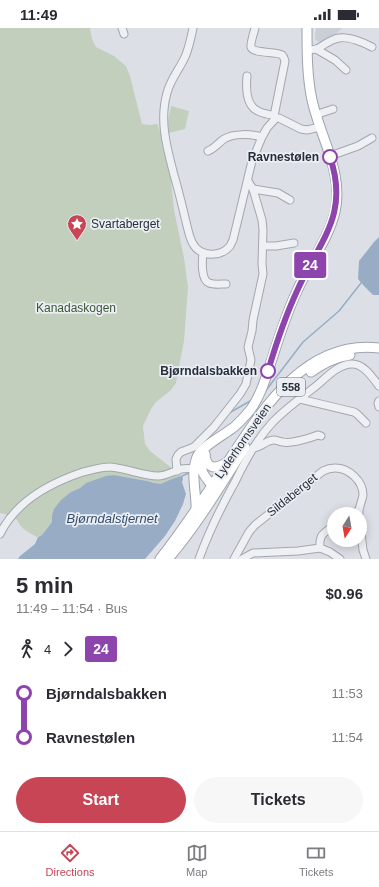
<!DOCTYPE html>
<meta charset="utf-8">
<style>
:root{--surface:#fff;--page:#f7f7f7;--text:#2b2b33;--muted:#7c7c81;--line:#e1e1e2;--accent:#c74555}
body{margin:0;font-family:Arial,sans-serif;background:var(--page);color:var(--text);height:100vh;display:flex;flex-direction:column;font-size:15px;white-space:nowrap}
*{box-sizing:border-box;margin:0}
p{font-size:13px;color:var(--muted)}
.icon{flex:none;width:22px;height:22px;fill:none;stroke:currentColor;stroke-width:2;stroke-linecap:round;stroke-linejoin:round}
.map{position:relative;height:531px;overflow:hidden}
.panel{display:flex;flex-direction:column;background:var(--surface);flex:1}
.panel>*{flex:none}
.badge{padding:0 8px;border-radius:3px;font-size:14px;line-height:26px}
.needle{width:26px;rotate:191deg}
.fabs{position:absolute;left:327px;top:479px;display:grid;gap:8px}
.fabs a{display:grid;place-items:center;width:40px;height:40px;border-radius:50%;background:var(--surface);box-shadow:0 2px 10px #0003;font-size:20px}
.map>.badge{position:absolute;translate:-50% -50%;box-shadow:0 0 0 2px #fff}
.legs{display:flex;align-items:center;gap:6px;height:44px;padding:0 16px;font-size:13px}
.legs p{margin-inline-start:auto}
.overview{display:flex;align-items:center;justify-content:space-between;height:68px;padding:0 16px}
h1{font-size:22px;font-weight:700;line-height:30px}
.cta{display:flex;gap:8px;margin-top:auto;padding:8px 16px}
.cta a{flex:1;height:46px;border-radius:24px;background:var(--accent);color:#fff;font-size:16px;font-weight:700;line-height:46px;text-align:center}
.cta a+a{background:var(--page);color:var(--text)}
ul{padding:0 16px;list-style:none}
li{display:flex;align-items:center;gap:14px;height:44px;font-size:15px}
li i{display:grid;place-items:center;width:6px;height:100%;margin:0 5px;background:currentColor}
li i::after{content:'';width:10px;height:10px;margin:-5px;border:3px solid;border-radius:50%;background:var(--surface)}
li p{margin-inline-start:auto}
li:first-child i{background:linear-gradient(#0000 50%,currentColor 0)}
li:last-child i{background:linear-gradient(currentColor 50%,#0000 0)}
.status{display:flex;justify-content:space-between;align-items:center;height:28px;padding:0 20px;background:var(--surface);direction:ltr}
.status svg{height:11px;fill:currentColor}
.tab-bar{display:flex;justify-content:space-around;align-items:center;height:56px;border-top:1px solid var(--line);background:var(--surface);font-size:11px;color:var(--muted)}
.tab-bar a{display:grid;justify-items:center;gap:2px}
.tab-bar .selected{color:var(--accent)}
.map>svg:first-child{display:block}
</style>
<div class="status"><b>11:49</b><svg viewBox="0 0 49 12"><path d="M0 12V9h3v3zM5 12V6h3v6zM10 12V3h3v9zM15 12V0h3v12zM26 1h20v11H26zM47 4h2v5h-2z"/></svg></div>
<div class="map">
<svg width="379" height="531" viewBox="0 0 379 531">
<rect width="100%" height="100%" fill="#dce0e6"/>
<path fill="#cacfd7" d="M316,0H342L331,11L320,14L317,13L315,11Z"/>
<g fill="#c2cfbd">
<path d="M0,0H90L92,11L96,19L114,28L126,38L130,48L142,96L150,97L157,96L162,108L171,152L174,182L184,230L188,259L184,313L176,355L171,362L156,374L151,381L143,398L145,416L150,423L182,448C178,448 165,454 161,457L147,453L114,447L86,455L80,460L71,464L52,487V494L42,507L37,509C28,504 21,501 17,492L5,486L0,485Z"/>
<path d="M171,78L189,83L185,101L169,105L168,93Z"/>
</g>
<g fill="#98adc5">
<path d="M379,209V267H373L364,258L358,251L359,233L374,214Z"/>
<path d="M114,447L147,453L154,455L161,456C165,454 178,448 182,448L183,451L182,454L186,466L183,476L175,493L165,508L145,531H18L20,528L35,516L38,509L42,507L52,494V487L54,481L61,472L71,464L80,460L86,455L106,448Z"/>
</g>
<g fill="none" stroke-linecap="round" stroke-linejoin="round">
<g stroke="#98adc5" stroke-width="1.5">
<path d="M264,365L303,314L339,283L361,255"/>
<path d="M229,385L252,372"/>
<path d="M182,448L191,444"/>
</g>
<defs>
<g id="minor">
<path d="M122,0L124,6"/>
<path d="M193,0C191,10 189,20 185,29C179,42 170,52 167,65C159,93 167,120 174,147C179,164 183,181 187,198C189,205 190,214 196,220C205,229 222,228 230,218C231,216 232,214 233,212L252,133L262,109L267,100L276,90H279L301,101L307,102L320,99"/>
<path d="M255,0C254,4 250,16 251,19C253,26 276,23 282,27C284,29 284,30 285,33L274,88"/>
<path d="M316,21L335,32L346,42"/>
<path d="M307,22C310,21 314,22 317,21C324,17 331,11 339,10C348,8 365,15 372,19"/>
<path d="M247,48C246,59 246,78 258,83C263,86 269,86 274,88L276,90"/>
<path d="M316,88L321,85L333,81"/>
<path d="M208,123C215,120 218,115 224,111C234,105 251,106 262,109"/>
<path d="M330,128L358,118L372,110"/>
<path d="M253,161L278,165L290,172"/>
<path d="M263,218H276L294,215"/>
<path d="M203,225C202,233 201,252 209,255C214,257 221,256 226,256"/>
<path d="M300,371L354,384L357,386L366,395"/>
<path d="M379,373L378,375L379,379"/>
<path d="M253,420C263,419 266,412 274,412C277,412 280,414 283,414C291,416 310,410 318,407L321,408"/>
<path d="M177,443L176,431L178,427L181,424L194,419L214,399L240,366L246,356L251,332L248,319L252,303L253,292L263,246L262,236L263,202L262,192L253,161L248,153"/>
<path d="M351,486L358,483"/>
<path d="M360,496L363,522L366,531"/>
<path d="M0,506C16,473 50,455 83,444C92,442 101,439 110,439C126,440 142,448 158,448C167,448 173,443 181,441C187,440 193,441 199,441"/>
<path d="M320,520C319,505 324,506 334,497"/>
<path d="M199,531C209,503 221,479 235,454C245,433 256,412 272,395C285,381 301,370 316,358C326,350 338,336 352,336C364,336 372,349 379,358"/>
<path d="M234,531L249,504L255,497L323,443C327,441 331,440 335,440C349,440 363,453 363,467C362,474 358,480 359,486"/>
<path d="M242,531L253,525L298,523L320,520L330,524L340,531"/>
</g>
<g id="major">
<path d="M311,344C322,336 336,329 350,327"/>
<path d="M205,426C196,445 206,447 215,462"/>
<path d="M205,426C206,441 216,442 227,434"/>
<path d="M196,483C197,465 190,447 197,429C202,418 224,407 234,399C240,394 246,387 251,381C262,365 267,346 273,328C280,306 287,284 297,263C309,236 328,212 335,184C344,145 320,109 312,72C307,49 307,24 307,0"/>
<path d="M160,531C182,503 202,473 221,444C258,389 301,311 379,320"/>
<path d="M168,531C197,497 221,457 245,419"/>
</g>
</defs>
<use href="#minor" stroke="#a2a7af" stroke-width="9"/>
<use href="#major" stroke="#9ca4b1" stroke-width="11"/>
<use href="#minor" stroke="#eef0f4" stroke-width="7"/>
<use href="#major" stroke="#fff" stroke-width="9"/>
</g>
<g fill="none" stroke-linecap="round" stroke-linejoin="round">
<defs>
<path id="line-1" d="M268,343C276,316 285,289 297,263C319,213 350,188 330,129"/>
</defs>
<use href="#line-1" stroke="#fff" stroke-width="9"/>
<use href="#line-1" stroke="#8e44ad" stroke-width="6"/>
</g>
<defs>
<symbol id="sight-pin" viewBox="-11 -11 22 30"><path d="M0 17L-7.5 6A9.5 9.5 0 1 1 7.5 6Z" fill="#c74555" stroke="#ebeef3"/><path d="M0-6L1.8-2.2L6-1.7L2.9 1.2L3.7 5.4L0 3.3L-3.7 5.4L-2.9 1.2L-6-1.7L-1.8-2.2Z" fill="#fff"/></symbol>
</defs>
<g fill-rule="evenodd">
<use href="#sight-pin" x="66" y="185" width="22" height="30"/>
</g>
<g fill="#fff" stroke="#8e44ad" stroke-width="2">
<circle cx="330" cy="129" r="7"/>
<circle cx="268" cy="343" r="7"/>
</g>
<g text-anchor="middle" stroke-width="3.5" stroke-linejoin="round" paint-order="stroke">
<rect fill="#ebeef3" stroke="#626872" stroke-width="1" x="277" y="350" width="28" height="18" rx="3"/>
<g font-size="11" font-weight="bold" fill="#272e3b">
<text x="291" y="363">558</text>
</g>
<g font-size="12" font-weight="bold" fill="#272e3b" stroke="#ebeef3" text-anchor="end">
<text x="319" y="133">Ravnestølen</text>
<text x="257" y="347">Bjørndalsbakken</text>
</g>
<g font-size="12" fill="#272e3b" stroke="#ebeef3" text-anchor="start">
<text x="91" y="200">Svartaberget</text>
</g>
<g font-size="12" fill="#3a5635" stroke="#ebeef3">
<text x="76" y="284">Kanadaskogen</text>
</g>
<g font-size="12" fill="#272e3b" stroke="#ebeef3">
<text transform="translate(243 413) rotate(-55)" y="4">Lyderhornsveien</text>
<text transform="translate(292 467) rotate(-39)" y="4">Sildaberget</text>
</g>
<g font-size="13" font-style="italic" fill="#334b6d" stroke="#ebeef3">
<text x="112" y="495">Bjørndalstjernet</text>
</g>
</g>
</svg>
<div class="fabs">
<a><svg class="needle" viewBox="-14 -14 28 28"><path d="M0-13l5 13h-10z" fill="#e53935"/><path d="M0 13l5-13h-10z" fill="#7c7c81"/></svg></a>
</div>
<b class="badge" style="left:310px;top:237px;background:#8e44ad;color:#fff">24</b>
</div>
<section class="panel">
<div class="overview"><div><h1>5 min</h1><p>11:49 – 11:54 · Bus</p></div><b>$0.96</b></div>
<div class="legs"><svg class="icon" aria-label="walk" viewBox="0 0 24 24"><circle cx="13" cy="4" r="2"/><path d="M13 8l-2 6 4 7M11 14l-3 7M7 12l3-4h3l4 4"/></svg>4<svg class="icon" aria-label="forward" viewBox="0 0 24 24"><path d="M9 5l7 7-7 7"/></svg><b class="badge" style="background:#8e44ad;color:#fff">24</b></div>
<ul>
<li><i style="color:#8e44ad"></i><b>Bjørndalsbakken</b><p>11:53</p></li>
<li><i style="color:#8e44ad"></i><b>Ravnestølen</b><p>11:54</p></li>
</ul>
<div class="cta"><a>Start</a><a>Tickets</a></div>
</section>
<nav class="tab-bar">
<a class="selected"><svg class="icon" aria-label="directions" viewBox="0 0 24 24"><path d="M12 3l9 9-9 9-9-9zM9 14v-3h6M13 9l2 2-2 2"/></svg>Directions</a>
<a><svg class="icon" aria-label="map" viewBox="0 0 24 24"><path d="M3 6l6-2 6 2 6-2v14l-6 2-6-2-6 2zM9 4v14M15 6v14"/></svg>Map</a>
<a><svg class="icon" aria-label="tickets" viewBox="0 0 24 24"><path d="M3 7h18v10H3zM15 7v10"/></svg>Tickets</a>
</nav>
